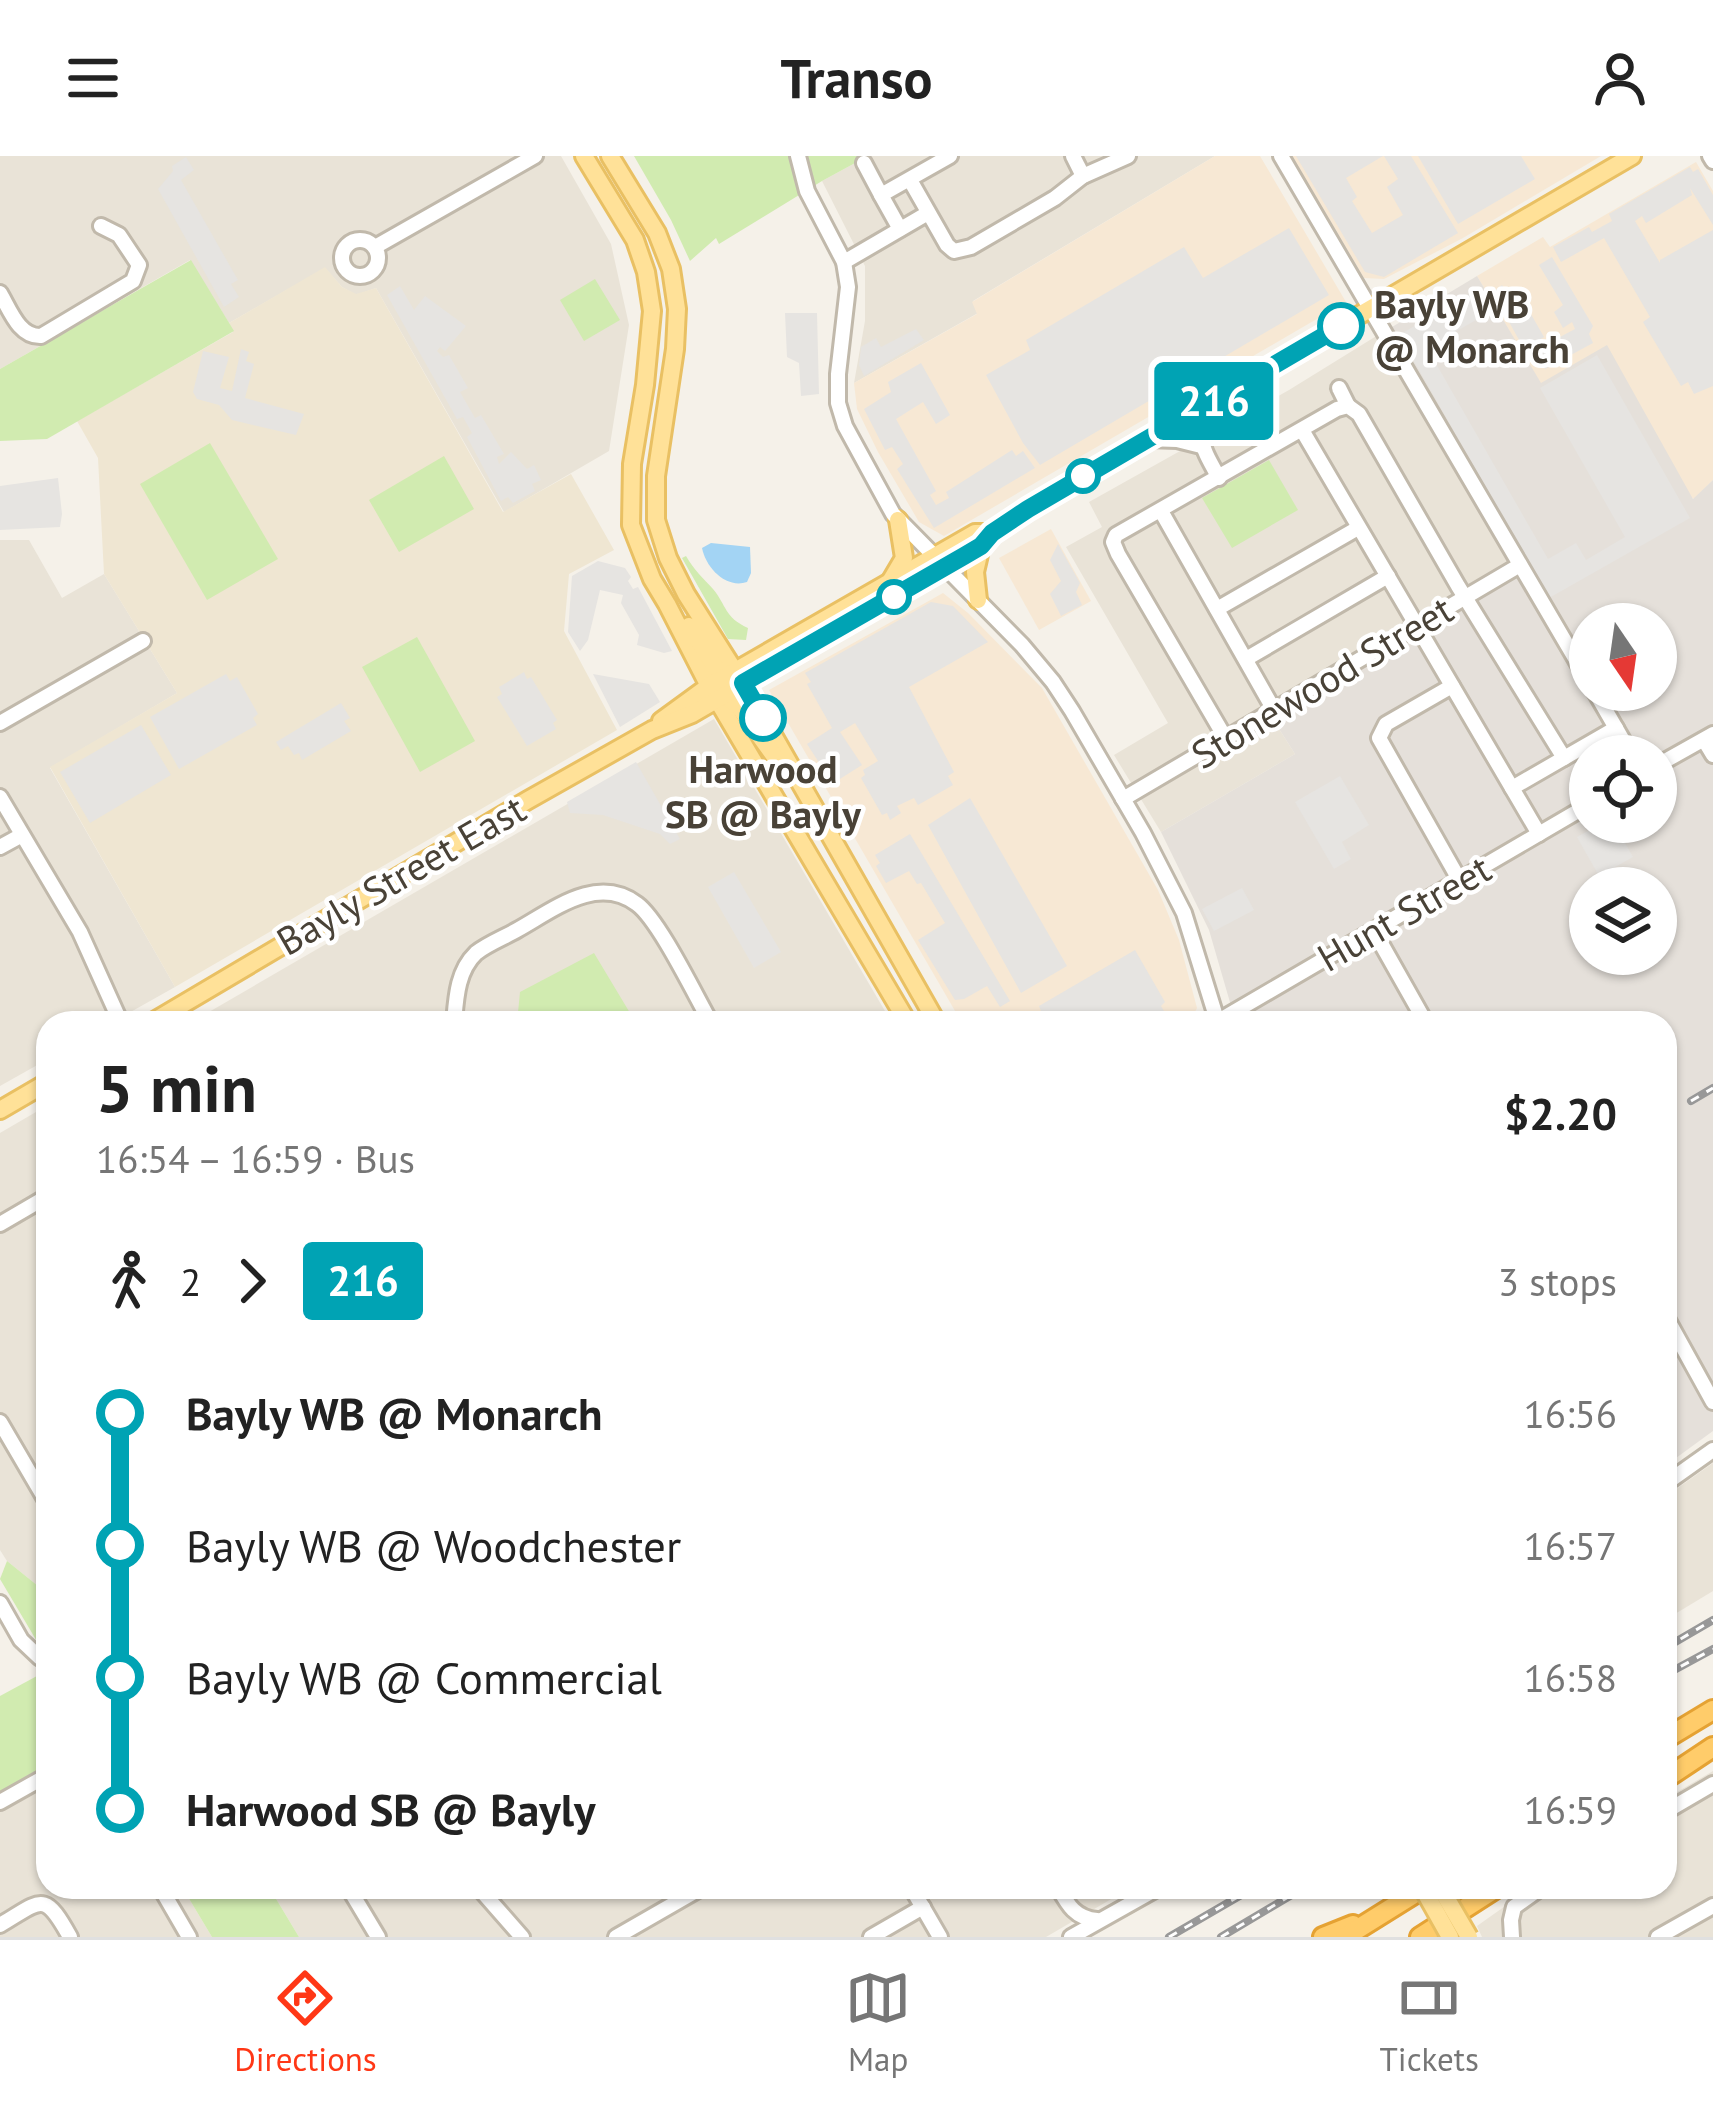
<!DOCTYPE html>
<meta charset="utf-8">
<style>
:root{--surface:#fff;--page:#f2f2f2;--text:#222;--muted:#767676;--line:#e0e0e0;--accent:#ff3716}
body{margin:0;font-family:"PT Sans",sans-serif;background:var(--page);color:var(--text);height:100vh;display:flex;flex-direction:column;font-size:45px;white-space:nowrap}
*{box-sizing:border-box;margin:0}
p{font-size:39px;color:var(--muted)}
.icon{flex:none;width:66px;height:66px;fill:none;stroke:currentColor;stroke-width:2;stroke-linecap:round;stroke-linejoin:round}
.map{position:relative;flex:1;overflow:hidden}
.sheet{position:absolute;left:36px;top:855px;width:1641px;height:888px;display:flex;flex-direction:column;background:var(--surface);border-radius:36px;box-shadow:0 3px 9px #0004}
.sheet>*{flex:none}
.badge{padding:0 24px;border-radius:9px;font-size:42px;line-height:78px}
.needle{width:78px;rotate:167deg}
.buttons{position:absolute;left:1569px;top:447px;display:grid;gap:24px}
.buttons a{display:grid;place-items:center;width:108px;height:108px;border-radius:50%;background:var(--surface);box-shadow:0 3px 9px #0004;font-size:60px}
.map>.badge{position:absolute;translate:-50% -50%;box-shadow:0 0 0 6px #fff}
.legs{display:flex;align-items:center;gap:18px;height:132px;padding:0 60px;font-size:39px}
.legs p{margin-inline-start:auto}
.summary{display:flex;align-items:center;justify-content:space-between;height:204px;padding:0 60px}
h1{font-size:66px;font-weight:700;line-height:90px}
ul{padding:0 60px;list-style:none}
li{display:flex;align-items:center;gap:42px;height:132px;font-size:45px}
li i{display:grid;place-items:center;width:18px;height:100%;margin:0 15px;background:currentColor}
li i::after{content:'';width:30px;height:30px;margin:-15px;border:9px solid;border-radius:50%;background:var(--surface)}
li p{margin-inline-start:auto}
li:first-child i{background:linear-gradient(#0000 50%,currentColor 0)}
li:last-child i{background:linear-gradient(currentColor 50%,#0000 0)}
header{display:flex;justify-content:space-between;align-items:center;height:156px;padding:0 60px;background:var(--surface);font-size:54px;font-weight:700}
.dock{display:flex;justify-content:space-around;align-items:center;height:168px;border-top:3px solid var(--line);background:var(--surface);font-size:33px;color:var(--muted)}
.dock a{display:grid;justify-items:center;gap:6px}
.dock .current{color:var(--accent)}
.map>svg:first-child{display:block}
</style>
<header><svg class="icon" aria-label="menu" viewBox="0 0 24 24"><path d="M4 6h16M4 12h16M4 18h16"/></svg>Transo<svg class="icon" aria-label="person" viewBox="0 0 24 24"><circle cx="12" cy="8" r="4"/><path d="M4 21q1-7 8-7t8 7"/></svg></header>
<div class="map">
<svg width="1713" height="1781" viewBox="0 0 1713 1781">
<rect width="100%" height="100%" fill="#f5f1e9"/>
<g fill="#e9e3d7">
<path d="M0,0H561L611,88L629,169L609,295L504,356L376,132L356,139L342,131L325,112L229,167L190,104L0,213Z"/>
<path d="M868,0H1215L973,145L978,157L854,227L865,165V110L822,25Z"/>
<path d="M1378,179L1510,408L1267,554L1295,598L1161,676L1114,599L1168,567L1066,391L1102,371L1089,346L1289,234Z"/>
<path d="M0,384H29L62,442L104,418L177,537L50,612L175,831L111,867H48V903L0,930Z"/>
<path d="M714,563L892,867H190Z"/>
<path d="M48,949V1438L7,1405L0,1394V977Z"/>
<path d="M1713,1307V1435L1665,1464V1341Z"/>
<path d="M48,1608V1731H182L212,1781H0V1636Z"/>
<path d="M1713,1615V1781H1482L1477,1770L1532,1731H1665V1643Z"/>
<path d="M269,1731H1132L1046,1781H299Z"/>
</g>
<g fill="#f7e8d4">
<path d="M1215,0H1260L1346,146L944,380L919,366L878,296L857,253L854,227L977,158L972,146Z"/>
<path d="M1292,0H1601L1463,82L1384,123L1364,122Z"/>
<path d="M1696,6L1713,35V324L1694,343L1541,228L1477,120L1543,81L1550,91Z"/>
<path d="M1051,373L1091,445L1039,474L999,402Z"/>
<path d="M943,437L968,457L1042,532L1158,734L1179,784L1197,852L1191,864L1186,867H962L769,534Z"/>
</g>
<path fill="#e5e0da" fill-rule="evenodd" d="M1477,120L1541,227L1607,189L1693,343L1713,324V1275L1665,1310V867H1236L1209,774L1161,676L1295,598L1267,554L1510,408L1525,402L1392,171ZM1590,468H1656V534H1590ZM1590,600H1656V666H1590ZM1590,732H1656V798H1590Z"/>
<path fill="#efe6d2" d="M325,111L342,131L356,138L376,132L503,356L571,318L614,394L569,418L564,475L617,574L175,831L50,611L177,537L104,418L98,302L77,265L233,176L229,167Z"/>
<g fill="#d1ebb0">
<path d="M634,0H868L822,25L719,88L716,82L690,105L671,64Z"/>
<path d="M191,104L234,175L47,283L0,285V213Z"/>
<path d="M595,123L620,164L584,185L560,144Z"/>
<path d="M210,287L278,403L207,444L140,328Z"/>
<path d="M444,300L474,353L399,396L369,344Z"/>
<path d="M1269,304L1298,354L1232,392L1202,342Z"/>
<path d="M686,400C694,414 703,422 713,433C727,450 724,461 748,472L746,484L728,483L682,402Z"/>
<path d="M417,481L475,585L420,616L362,511Z"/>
<path d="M594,797L636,867H517L520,836Z"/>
<path d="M7,1405L48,1438V1504L0,1423Z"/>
<path d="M48,1514V1608L0,1636V1540Z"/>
<path d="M182,1731H269L299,1781H212Z"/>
</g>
<g fill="#e6e4e1">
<path d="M1296,0H1383L1346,22L1357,41L1352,45L1372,77L1403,59L1387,31L1398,23L1384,0H1411L1458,77L1384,121L1365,116Z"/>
<path d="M1418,0H1521L1535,23L1458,68Z"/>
<path d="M186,1L194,14L181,24L238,124L231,128L239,141L224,151L158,33L173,15L172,10Z"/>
<path d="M1690,11L1693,16L1698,13L1713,39V69L1690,32L1692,39L1646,67L1642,60L1635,65L1660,107V104L1713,74V230L1694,238L1688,226L1681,230L1643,166L1650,161L1604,82L1561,106L1553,91L1589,71L1592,76L1612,65L1609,58Z"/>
<path d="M1289,72L1329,139L1040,309L1023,287L986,219L1030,194L1026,184L1184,91L1203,122Z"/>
<path d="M1552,101L1593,170L1589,178L1593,187L1545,213L1541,205L1533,209L1493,137L1502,129L1507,138L1516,132L1544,181L1538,185L1541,191L1575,173L1572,166L1563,172L1554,156L1563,149L1539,109Z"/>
<path d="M400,130L414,154L425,140L466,170L445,195L440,191L437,195L443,201L449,199L468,232L460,236L475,262L481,259L504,298L497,301L499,308L511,296L527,313L534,309L541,324L532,328L535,335L513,347L508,341L501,345L467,281L472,277L463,261L457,263L387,139Z"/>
<path d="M1477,134L1490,156L1427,192L1548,403L1576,387L1586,404L1625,381L1540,232L1597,199L1690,362L1549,442L1399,179Z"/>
<path d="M785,157H817L819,238L801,240L799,207L787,201Z"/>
<path d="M916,173L924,184L864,220L859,209L861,191L876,182L881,191Z"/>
<path d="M241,193L249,196L246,205L254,208L245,242L304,258L296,279L232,264L219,249L197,243L193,236L203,195L229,201L220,232L232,235Z"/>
<path d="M921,207L950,259L936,268L923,246L896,263L936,335L930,339L936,349L949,342L946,336L1012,294L1016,300L1023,295L1035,312L934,372L897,313L903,308L892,291L885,294L864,253L891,236L888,226Z"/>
<path d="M58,322L62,358L60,371L0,374V330Z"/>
<path d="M1058,388L1080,427L1076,436L1082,449L1061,460L1050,438L1061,425L1050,404Z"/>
<path d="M598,405L625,412L631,421L628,425L633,433L638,431L672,495L664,497L637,489L639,479L621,447L623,439L600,434L588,484L580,495L568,476L572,420Z"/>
<path d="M931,446L953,450L988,486L909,531L954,616L948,620L953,629L918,649L914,642L897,650L901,657L890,664L887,657L882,659L861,622L865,619L863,614L878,605L855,567L840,576L862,609L835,626L831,625L807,588L832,572L807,528L811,526L805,517Z"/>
<path d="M524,516L527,523L531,521L557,564L553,567L556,573L527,590L497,541L502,538L499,531Z"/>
<path d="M226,518L230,525L237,521L258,558L253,562L257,569L179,613L150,561Z"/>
<path d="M593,518L649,528L660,546L620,571Z"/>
<path d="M341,547L350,562L344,565L351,575L302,604L299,597L294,599L288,590L281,594L276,586Z"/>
<path d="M141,569L171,619L90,667L60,616Z"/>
<path d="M636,606L680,683L670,688L660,678L603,659L570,657L567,646Z"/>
<path d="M1340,620L1369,669L1342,686L1351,703L1334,713L1295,646Z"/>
<path d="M970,642L1067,810L1021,837L928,669Z"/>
<path d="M1604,666H1613L1633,701L1599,720L1577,681Z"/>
<path d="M910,678L1010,845L1000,851L987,830L964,843L955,844L918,784L945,767L921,727L917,728L909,715L886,727L876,710L880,707L875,699Z"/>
<path d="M734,716L781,796L754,812L708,731Z"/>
<path d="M1242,732L1254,754L1214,775L1202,753Z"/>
<path d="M1135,794L1165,846L1161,850L1171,867H1040L1036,859L1041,855L1039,850Z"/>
</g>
<path fill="#a3d4f4" d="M711,387L750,391L751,417L747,426C726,433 706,412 702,392Z"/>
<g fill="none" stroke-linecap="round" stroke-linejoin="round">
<defs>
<g id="minor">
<path d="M798,0L807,35L844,106L848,131L838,218V247L845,270L893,358L1022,489L1053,526L1072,555L1143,677L1184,757L1218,867"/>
<path d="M1073,0L1083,20"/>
<path d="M1281,0L1590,528"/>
<path d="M1710,0L1713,5"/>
<path d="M864,7L881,39"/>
<path d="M910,24L947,89L954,95L971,91L1055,42L1083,20L1128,0"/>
<path d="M900,73L881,39L950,0"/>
<circle cx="360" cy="102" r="18"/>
<path d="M375,91L535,0"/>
<path d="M844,106L928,57"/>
<path d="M0,137C10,154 19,181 41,180L133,125L139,109L119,79L101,70"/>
<path d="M1339,232L1348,250"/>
<path d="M1216,246C1194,280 1200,288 1219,322"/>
<path d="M1302,274L1539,678"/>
<path d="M1147,283L1177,284L1201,290"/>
<path d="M1161,355L1274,554"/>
<path d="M1217,453L1358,372"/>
<path d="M1246,503L1388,420"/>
<path d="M1452,530L1386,568L1379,582L1460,725"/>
<path d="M1594,534L1632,600"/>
<path d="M0,567L143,485"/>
<path d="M1226,583L1118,398L1113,386L1116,379L1337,253L1348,250L1359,258L1458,430L1564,602"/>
<path d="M1704,584L1713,599"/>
<path d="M1656,610L1713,578"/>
<path d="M1512,632L1616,572"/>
<path d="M0,641L80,776L121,867"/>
<path d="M1123,643L1520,409"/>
<path d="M0,691L22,679"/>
<path d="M1374,775L1426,867"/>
<path d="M454,867C456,843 457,815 476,797C487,788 505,781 517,774C553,754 597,718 637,748C659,764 695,839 711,867"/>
<path d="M1215,867L1590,648"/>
<path d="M0,1068L48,1040"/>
<path d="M1665,1159L1713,1246"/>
<path d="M0,1266L48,1348"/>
<path d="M1665,1328L1713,1294"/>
<path d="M0,1447L21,1484L40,1502"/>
<path d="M0,1646L48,1619"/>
<path d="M1665,1656L1713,1628"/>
<path d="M160,1731L189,1781"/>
<path d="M348,1731L378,1781"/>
<path d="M478,1731L522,1781"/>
<path d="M911,1731L940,1781"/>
<path d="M1058,1731C1068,1749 1075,1762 1097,1764"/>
<path d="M0,1769C42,1744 44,1734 70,1781"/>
<path d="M616,1781L703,1731"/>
<path d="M871,1781L923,1751"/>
<path d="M1071,1781L1160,1731"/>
<path d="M1512,1781L1511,1764L1514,1751L1542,1731"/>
<path d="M1658,1781L1713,1750"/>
</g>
<g id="major">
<path d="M584,0L635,84L646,116L652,155L645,229L632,308L631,369L652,423L667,448L709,530L908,867"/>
<path d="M610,0L657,77L671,113L677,153L675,193L656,320V364L668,402L686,438L753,544L937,867"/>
<path d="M891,424L904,402L898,364"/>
<path d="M978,444L975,416L981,390"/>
<path d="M689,470L715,511L731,525"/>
<path d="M720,536L739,551L780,608"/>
<path d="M661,565L709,530L975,377H992"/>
<path d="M151,867L528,644L652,574L692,558L981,390L992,377L1080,322L1632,0"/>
<path d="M0,954L48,926"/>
</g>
<g id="highway">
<path d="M1665,1583L1713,1554"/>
<path d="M1665,1623L1713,1591"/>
<path d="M1323,1781L1353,1769"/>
<path d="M1345,1781L1425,1731"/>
<path d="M1420,1781L1498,1731"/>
</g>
</defs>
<use href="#minor" stroke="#c1b9ab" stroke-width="20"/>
<use href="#major" stroke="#e9c063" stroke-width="22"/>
<use href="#highway" stroke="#e5a233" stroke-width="24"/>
<use href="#minor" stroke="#fff" stroke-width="14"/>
<use href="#major" stroke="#ffe198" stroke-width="16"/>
<use href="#highway" stroke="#ffcc6a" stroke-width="18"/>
<defs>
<g id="rail">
<path d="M1691,945L1713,932"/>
<path d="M1665,1492L1713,1464"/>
<path d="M1665,1519L1713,1493"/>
<path d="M1169,1781L1255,1731"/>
<path d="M1221,1781L1305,1731"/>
</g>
</defs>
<use href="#rail" stroke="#989898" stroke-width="8"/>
<use href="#rail" stroke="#fff" stroke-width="3" stroke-dasharray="9" stroke-linecap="butt"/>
<defs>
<g id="major-bridge">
<path d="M1422,1731L1450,1781"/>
<path d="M1440,1731L1469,1781"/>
</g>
</defs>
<use href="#major-bridge" stroke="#e9c063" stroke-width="22" stroke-linecap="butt"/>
<use href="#major-bridge" stroke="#ffe198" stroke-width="16"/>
</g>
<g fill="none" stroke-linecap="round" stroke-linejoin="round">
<defs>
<path id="line-1" d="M763,562L743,527L964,400L981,390L992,377L1028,353L1341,170"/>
</defs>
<use href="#line-1" stroke="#fff" stroke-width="27"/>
<use href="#line-1" stroke="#00a3b4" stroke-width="18"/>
</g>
<g fill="#fff" stroke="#00a3b4" stroke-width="6">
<circle cx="1341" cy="170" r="21"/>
<circle cx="1083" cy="320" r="15"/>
<circle cx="894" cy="441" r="15"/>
<circle cx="763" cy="562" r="21"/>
</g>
<g text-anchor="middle" stroke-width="9" stroke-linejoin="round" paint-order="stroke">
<g font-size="39" font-weight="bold" fill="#494237" stroke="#fff" text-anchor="start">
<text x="1374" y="162">Bayly WB<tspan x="1374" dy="45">@ Monarch</tspan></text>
<text x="763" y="627" text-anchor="middle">Harwood<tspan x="763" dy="45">SB @ Bayly</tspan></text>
</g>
<g font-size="39" fill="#494237" stroke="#fff">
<text transform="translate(1322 526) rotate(-31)" y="14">Stonewood Street</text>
<text transform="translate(401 719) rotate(-30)" y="14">Bayly Street East</text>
<text transform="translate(1404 757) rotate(-30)" y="14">Hunt Street</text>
</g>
</g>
</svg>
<div class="buttons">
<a><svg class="needle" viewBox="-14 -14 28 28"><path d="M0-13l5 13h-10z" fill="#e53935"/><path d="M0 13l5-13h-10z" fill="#767676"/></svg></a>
<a><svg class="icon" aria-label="locate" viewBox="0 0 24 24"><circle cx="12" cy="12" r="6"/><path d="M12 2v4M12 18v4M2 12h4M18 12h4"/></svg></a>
<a><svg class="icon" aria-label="layers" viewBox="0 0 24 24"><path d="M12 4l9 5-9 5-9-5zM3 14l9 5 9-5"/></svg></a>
</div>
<b class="badge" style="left:1214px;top:245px;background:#00a3b4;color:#fff">216</b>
<section class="sheet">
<div class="summary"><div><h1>5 min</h1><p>16:54 – 16:59 · Bus</p></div><b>$2.20</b></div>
<div class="legs"><svg class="icon" aria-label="walk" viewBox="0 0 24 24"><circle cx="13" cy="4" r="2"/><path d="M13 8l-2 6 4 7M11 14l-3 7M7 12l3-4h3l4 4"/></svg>2<svg class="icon" aria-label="forward" viewBox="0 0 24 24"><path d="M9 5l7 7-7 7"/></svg><b class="badge" style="background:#00a3b4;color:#fff">216</b><p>3 stops</p></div>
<ul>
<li><i style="color:#00a3b4"></i><b>Bayly WB @ Monarch</b><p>16:56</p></li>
<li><i style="color:#00a3b4"></i><span>Bayly WB @ Woodchester</span><p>16:57</p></li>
<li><i style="color:#00a3b4"></i><span>Bayly WB @ Commercial</span><p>16:58</p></li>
<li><i style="color:#00a3b4"></i><b>Harwood SB @ Bayly</b><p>16:59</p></li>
</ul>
</section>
</div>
<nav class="dock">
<a class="current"><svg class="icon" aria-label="directions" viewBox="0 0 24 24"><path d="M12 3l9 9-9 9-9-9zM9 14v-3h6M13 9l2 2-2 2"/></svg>Directions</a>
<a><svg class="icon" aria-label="map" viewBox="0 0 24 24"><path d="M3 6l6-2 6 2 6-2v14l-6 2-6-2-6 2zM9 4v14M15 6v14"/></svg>Map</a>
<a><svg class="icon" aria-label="tickets" viewBox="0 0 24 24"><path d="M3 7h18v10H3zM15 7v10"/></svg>Tickets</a>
</nav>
